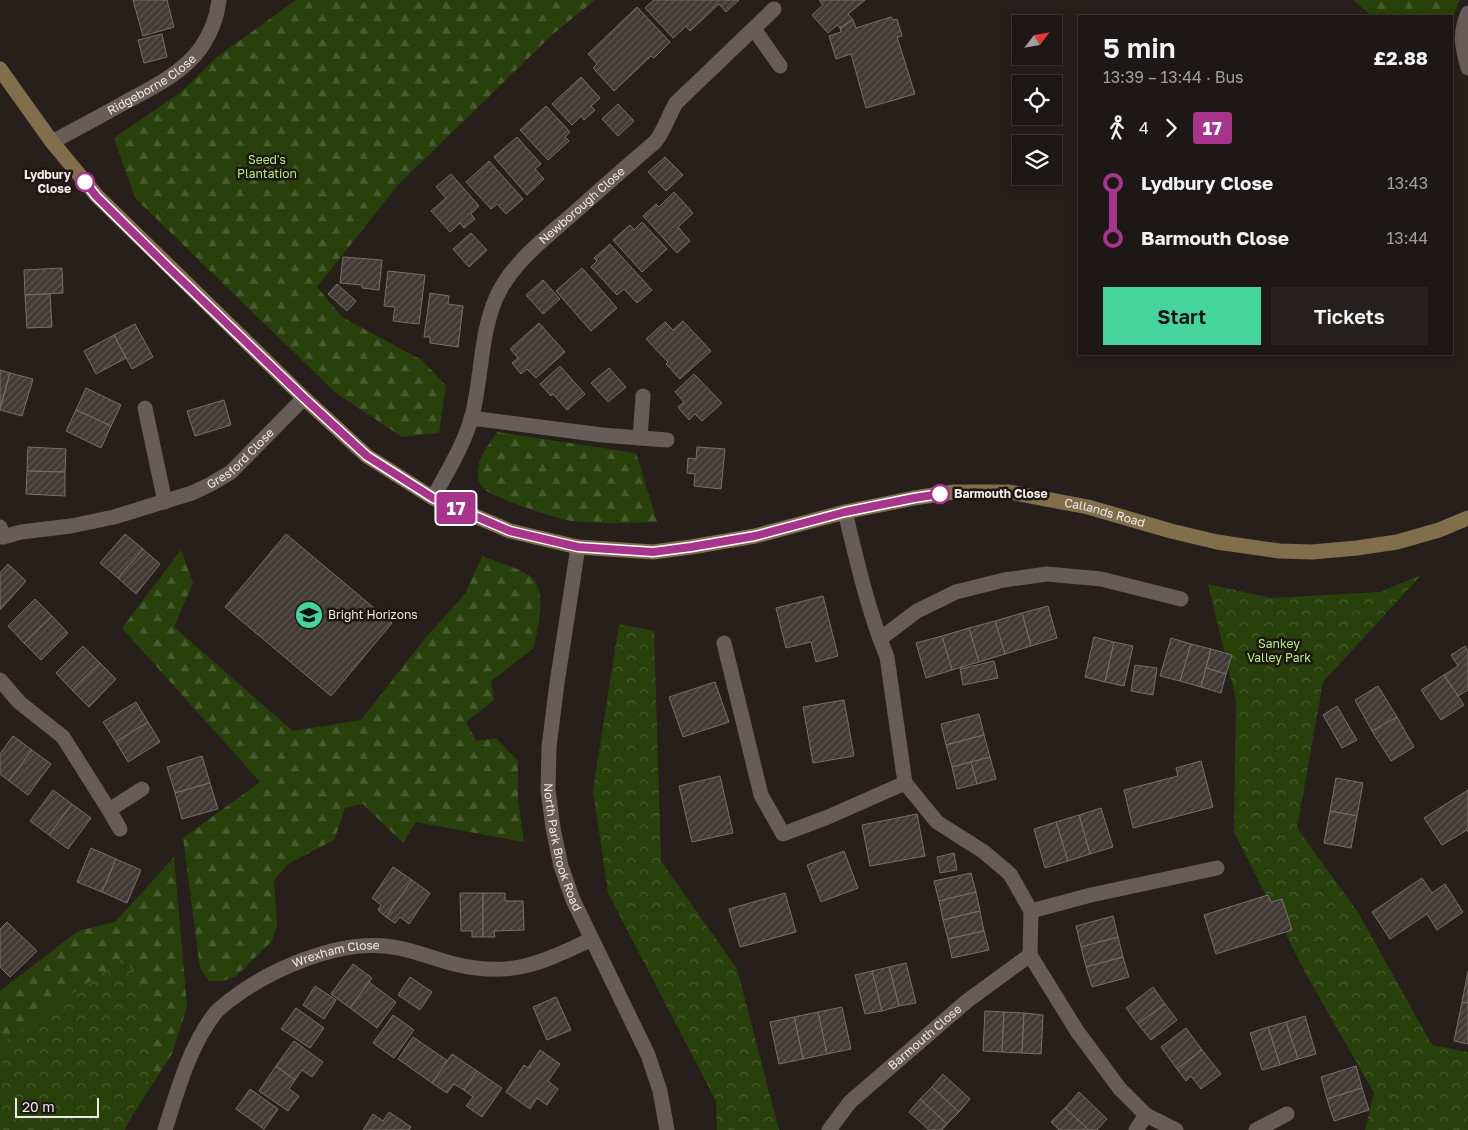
<!DOCTYPE html>
<meta charset="utf-8">
<style>
:root{--surface:#1d1715;--page:#25201e;--text:#f1f3f6;--muted:#a09fa0;--line:#3b3634;--accent:#45d49e}
body{margin:0;font-family:"Golos Text",sans-serif;background:var(--page);color:var(--text);height:100vh;display:flex;flex-direction:column;font-size:19px;white-space:nowrap}
*{box-sizing:border-box;margin:0}
p{font-size:16px;color:var(--muted)}
.icon{flex:none;width:28px;height:28px;fill:none;stroke:currentColor;stroke-width:2;stroke-linecap:round;stroke-linejoin:round}
.map{position:relative;flex:1;overflow:hidden}
.side{position:absolute;left:1078px;top:15px;width:375px;height:340px;display:flex;flex-direction:column;background:var(--surface);border-radius:0px;box-shadow:0 2px 8px #0003,0 0 0 1px var(--line)}
.side>*{flex:none}
.badge{padding:0 10px;border-radius:4px;font-size:18px;line-height:32px}
.needle{width:32px;rotate:59deg}
.fabs{position:absolute;left:1012px;top:15px;display:grid;gap:10px}
.fabs a{display:grid;place-items:center;width:50px;height:50px;border-radius:0px;background:var(--surface);box-shadow:0 2px 8px #0003,0 0 0 1px var(--line);font-size:25px}
.scale{position:absolute;left:15px;bottom:12px;width:84px;box-sizing:border-box;padding-left:5px;border:2px solid #efe9e7;border-top:0;font-size:14px;line-height:18px;white-space:nowrap;color:#efe9e7;-webkit-text-stroke:4px #1d1613;paint-order:stroke}
.map>.badge{position:absolute;translate:-50% -50%;box-shadow:0 0 0 2px #fff}
.legs{display:flex;align-items:center;gap:8px;height:55px;padding:0 25px;font-size:16px}
.legs p{margin-inline-start:auto}
.overview{display:flex;align-items:center;justify-content:space-between;height:85px;padding:0 25px}
h1{font-size:28px;font-weight:600;line-height:38px}
.cta{display:flex;gap:10px;margin-top:auto;padding:10px 25px}
.cta a{flex:1;height:58px;border-radius:0px;background:var(--accent);color:#111;font-size:20px;font-weight:600;line-height:58px;text-align:center}
.cta a+a{background:var(--page);color:var(--text)}
ul{padding:0 25px;list-style:none}
li{display:flex;align-items:center;gap:18px;height:55px;font-size:19px}
li i{display:grid;place-items:center;width:8px;height:100%;margin:0 6px;background:currentColor}
li i::after{content:'';width:12px;height:12px;margin:-6px;border:4px solid;border-radius:50%;background:var(--surface)}
li p{margin-inline-start:auto}
li:first-child i{background:linear-gradient(#0000 50%,currentColor 0)}
li:last-child i{background:linear-gradient(currentColor 50%,#0000 0)}
.map>svg:first-child{display:block}
</style>
<div class="map">
<svg width="1468" height="1130" viewBox="0 0 1468 1130">
<defs>
<pattern id="forest-firs" width="22" height="20" patternUnits="userSpaceOnUse" patternTransform="scale(1.25)"><rect width="22" height="20" fill="#28410a"/><path d="M5 1l3.5 6h-7zM16 11l3.5 6h-7z" fill="#485c2e"/></pattern>
<pattern id="park-crowns" width="20" height="18" patternUnits="userSpaceOnUse" patternTransform="scale(1.25)"><rect width="20" height="18" fill="#28410a"/><path d="M2 6a3 3 0 1 1 6 0M12 15a3 3 0 1 1 6 0" fill="none" stroke="#485c2e"/></pattern>
<pattern id="building-hatch" width="6" height="6" patternUnits="userSpaceOnUse" patternTransform="scale(1.25)"><rect width="6" height="6" fill="#423a37"/><path d="M-1 1l2-2M0 6l6-6M5 7l2-2" fill="none" stroke="#5e5654"/></pattern>
</defs>
<rect width="100%" height="100%" fill="#271f1c"/>
<g fill="url(#forest-firs)">
<path d="M296,0H595L552,35L397,186L317,287L342,317L422,360L446,386L439,433L402,437L336,393L135,198L114,138L181,92L217,57Z"/>
<path d="M1353,0H1460L1451,21V16H1372Z"/>
<path d="M497,432L636,453L657,522C628,523 601,524 572,521C557,519 497,499 485,490C481,487 478,481 478,477C475,460 489,445 497,432Z"/>
<path d="M181,550L193,583L174,627L293,731L361,720L423,641L465,594L482,556C496,562 512,566 525,573C551,585 537,627 534,648L491,681L494,700L466,722L476,741L496,738L518,761V799L524,842L416,822L403,843L363,804L345,808L334,840L288,864L274,880L277,925L272,941L236,976L223,981H209L200,968L183,838L260,782L122,628Z"/>
<path d="M174,857L187,1007L172,1054L123,1130H0V991L78,931L115,922Z"/>
</g>
<g fill="url(#park-crowns)">
<path d="M1421,575L1323,682L1297,828L1359,914L1432,1045L1468,1052V1130H1365L1374,1093L1307,976L1234,832L1236,700L1208,584L1271,598L1380,592Z"/>
<path d="M619,624L654,631L661,861L737,969L779,1130H717L716,1101L608,893L593,790Z"/>
<path d="M125,957L153,1007L149,1076L125,1130H0V1044Z"/>
</g>
<g fill="url(#building-hatch)" stroke="#796f6c">
<path d="M133,0H167L174,27L143,36Z"/>
<path d="M654,0H739L726,12L719,4L690,31L686,26L673,38L645,8Z"/>
<path d="M819,0H865L848,14L853,20L840,28L837,25L828,33L812,15L823,5Z"/>
<path d="M637,7L670,42L654,58L651,56L614,91L593,68L597,64L588,54Z"/>
<path d="M891,17L893,20L897,19L902,36L897,37L915,94L866,108L851,54L836,59L829,36L841,32L840,28L853,20L856,28Z"/>
<path d="M162,34L167,57L144,63L138,40Z"/>
<path d="M581,77L600,98L591,106L595,110L584,120L581,116L572,125L552,104Z"/>
<path d="M618,104L634,121L618,136L602,119Z"/>
<path d="M546,106L570,132L565,137L569,141L548,160L520,130Z"/>
<path d="M517,137L541,164L535,169L544,179L527,195L494,157Z"/>
<path d="M665,157L683,175L666,191L648,172Z"/>
<path d="M489,161L523,199L506,214L497,204L491,209L466,182Z"/>
<path d="M451,174L479,206L471,214L475,219L464,228L460,223L450,232L431,211L446,198L436,187Z"/>
<path d="M674,192L693,213L678,227L690,241L677,253L643,216L656,204L659,207Z"/>
<path d="M642,222L667,249L642,272L613,240L630,225L634,230Z"/>
<path d="M471,233L487,250L469,267L453,249Z"/>
<path d="M610,244L652,290L637,303L624,289L617,295L591,267L597,261L594,258Z"/>
<path d="M343,257L382,260L379,290L362,288V285L340,283Z"/>
<path d="M62,268L63,293L25,295L24,270Z"/>
<path d="M582,268L617,308L591,331L556,291Z"/>
<path d="M388,271L425,275L419,324L393,321L395,307L384,306Z"/>
<path d="M543,280L560,299L543,314L526,295Z"/>
<path d="M337,284L356,301L347,311L328,294Z"/>
<path d="M430,293L449,296L448,304L463,306L458,347L430,343V337H424Z"/>
<path d="M50,294L52,327L27,328L25,295Z"/>
<path d="M683,321L711,351L680,379L666,364L668,362L646,339L665,322L673,330Z"/>
<path d="M539,323L565,352L536,378L527,369L521,374L512,363L518,358L510,349Z"/>
<path d="M135,324L153,357L132,369L114,335Z"/>
<path d="M114,335L126,358L96,374L84,351Z"/>
<path d="M560,366L585,394L567,410L553,394L551,396L540,384Z"/>
<path d="M609,368L626,387L608,402L591,383Z"/>
<path d="M0,370L10,373L0,408Z"/>
<path d="M10,373L33,379L22,416L0,410Z"/>
<path d="M694,374L722,403L702,421L695,414L689,420L678,407L684,402L675,392Z"/>
<path d="M86,388L121,405L111,426L76,410Z"/>
<path d="M224,400L231,425L195,436L187,411Z"/>
<path d="M76,410L111,426L101,448L66,431Z"/>
<path d="M28,447L66,449L65,472L27,471Z"/>
<path d="M697,447L725,449L721,489L694,486L695,474L687,473L688,458L696,459Z"/>
<path d="M27,471L65,472V496L26,494Z"/>
<path d="M125,534L143,549L118,578L100,563Z"/>
<path d="M286,534L392,623L331,696L225,607Z"/>
<path d="M143,549L160,564L136,594L118,578Z"/>
<path d="M8,564L26,581L0,610V573Z"/>
<path d="M823,596L838,656L816,662L811,642L786,648L776,608Z"/>
<path d="M35,599L52,616L24,643L8,626Z"/>
<path d="M1048,606L1057,638L1031,646L1022,613Z"/>
<path d="M1022,613L1031,646L1005,654L995,621Z"/>
<path d="M52,616L68,633L41,660L24,643Z"/>
<path d="M995,621L1005,654L979,662L969,628Z"/>
<path d="M969,628L979,662L952,670L942,636Z"/>
<path d="M942,636L952,670L926,678L916,643Z"/>
<path d="M1094,637L1114,642L1105,682L1085,677Z"/>
<path d="M1171,638L1191,644L1180,681L1160,676Z"/>
<path d="M1114,642L1133,646L1124,686L1105,682Z"/>
<path d="M1191,644L1211,649L1201,687L1180,681Z"/>
<path d="M83,646L100,663L72,690L56,673Z"/>
<path d="M1465,646L1468,651V690L1458,696L1444,675L1458,666L1451,655Z"/>
<path d="M1211,649L1232,655L1226,674L1206,668Z"/>
<path d="M994,661L998,678L963,685L960,669Z"/>
<path d="M100,663L116,679L89,707L72,690Z"/>
<path d="M1135,665L1157,668L1153,695L1131,691Z"/>
<path d="M1206,668L1226,674L1221,693L1201,687Z"/>
<path d="M1444,675L1464,705L1441,720L1421,690Z"/>
<path d="M715,682L729,722L683,737L669,697Z"/>
<path d="M1378,686L1397,717L1372,731L1355,700Z"/>
<path d="M844,700L854,756L813,763L803,707Z"/>
<path d="M136,702L148,722L116,742L103,722Z"/>
<path d="M1337,706L1357,740L1342,748L1323,715Z"/>
<path d="M979,714L984,735L946,745L941,724Z"/>
<path d="M1397,717L1414,747L1391,761L1372,731Z"/>
<path d="M148,722L160,742L128,762L116,742Z"/>
<path d="M984,735L990,757L952,767L946,745Z"/>
<path d="M13,736L32,750L9,781L0,774V754Z"/>
<path d="M32,750L51,764L28,795L9,781Z"/>
<path d="M202,756L210,783L175,793L167,767Z"/>
<path d="M990,757L996,779L977,784L971,762Z"/>
<path d="M1201,761L1213,807L1133,828L1124,790L1178,776L1176,768Z"/>
<path d="M971,762L977,784L957,789L952,767Z"/>
<path d="M720,776L733,833L692,842L679,786Z"/>
<path d="M1336,778L1363,783L1357,816L1330,811Z"/>
<path d="M210,783L218,809L182,819L175,793Z"/>
<path d="M53,790L72,804L49,835L30,821Z"/>
<path d="M1468,790V832L1467,830L1442,845L1424,818Z"/>
<path d="M72,804L91,818L68,849L49,835Z"/>
<path d="M1101,808L1113,847L1090,854L1079,815Z"/>
<path d="M1330,811L1357,816L1351,848L1324,843Z"/>
<path d="M917,814L925,856L870,866L862,825Z"/>
<path d="M1079,815L1090,854L1068,861L1056,822Z"/>
<path d="M1056,822L1068,861L1045,868L1034,829Z"/>
<path d="M91,848L116,859L102,892L77,882Z"/>
<path d="M844,851L858,888L821,902L807,865Z"/>
<path d="M954,853L957,870L940,873L937,857Z"/>
<path d="M116,859L141,870L127,903L102,892Z"/>
<path d="M393,867L412,880L386,917L378,910L381,905L372,898Z"/>
<path d="M971,873L976,892L939,901L934,881Z"/>
<path d="M1422,878L1432,893L1445,884L1463,912L1437,930L1427,914L1390,939L1372,912Z"/>
<path d="M412,880L430,893L409,924L400,917L395,923L386,917Z"/>
<path d="M976,892L980,911L943,920L939,901Z"/>
<path d="M460,893H483V937H472V931H461Z"/>
<path d="M483,893H505V901H523L524,930L494,931L495,937H483Z"/>
<path d="M785,893L796,932L740,947L729,909Z"/>
<path d="M1268,895L1271,902L1282,899L1292,930L1216,954L1204,915Z"/>
<path d="M980,911L984,931L948,939L943,920Z"/>
<path d="M1113,916L1118,937L1081,947L1076,926Z"/>
<path d="M7,922L37,951L10,977L0,967V929Z"/>
<path d="M984,931L989,950L952,958L948,939Z"/>
<path d="M1118,937L1123,957L1086,967L1081,947Z"/>
<path d="M1123,957L1129,977L1092,987L1086,967Z"/>
<path d="M906,963L916,1003L899,1006L889,967Z"/>
<path d="M353,964L372,978L350,1008L331,994Z"/>
<path d="M889,967L899,1006L882,1011L872,971Z"/>
<path d="M872,971L882,1011L865,1014L855,975Z"/>
<path d="M1468,971V1003L1462,1002Z"/>
<path d="M410,977L432,992L420,1010L398,995Z"/>
<path d="M369,982L396,1002L377,1028L350,1008Z"/>
<path d="M315,986L336,1000L324,1019L303,1005Z"/>
<path d="M1153,987L1165,1004L1138,1024L1126,1008Z"/>
<path d="M556,997L571,1030L547,1040L533,1007Z"/>
<path d="M1462,1002L1468,1003V1044L1454,1041Z"/>
<path d="M1165,1004L1177,1020L1151,1040L1138,1024Z"/>
<path d="M842,1007L851,1049L827,1054L818,1012Z"/>
<path d="M296,1008L324,1028L310,1048L281,1029Z"/>
<path d="M985,1011L1004,1012L1002,1052L983,1051Z"/>
<path d="M818,1012L827,1054L803,1059L794,1017Z"/>
<path d="M1004,1012L1024,1013L1022,1053L1002,1052Z"/>
<path d="M1024,1013L1043,1015L1041,1054L1022,1053Z"/>
<path d="M393,1015L414,1030L394,1058L373,1043Z"/>
<path d="M1305,1016L1316,1054L1298,1059L1286,1022Z"/>
<path d="M794,1017L803,1059L779,1064L770,1022Z"/>
<path d="M1286,1022L1298,1059L1280,1065L1268,1027Z"/>
<path d="M1268,1027L1280,1065L1262,1070L1250,1033Z"/>
<path d="M1186,1028L1202,1050L1177,1069L1161,1047Z"/>
<path d="M413,1037L448,1061L432,1083L398,1059Z"/>
<path d="M294,1041L323,1062L312,1077L302,1070L295,1080L276,1066Z"/>
<path d="M540,1050L560,1064L548,1081L558,1089L547,1105L537,1098L530,1109L506,1092L524,1065L528,1068Z"/>
<path d="M1202,1050L1221,1074L1201,1089L1191,1076L1186,1081L1177,1069Z"/>
<path d="M452,1054L477,1071L464,1090L454,1084L447,1093L432,1083Z"/>
<path d="M276,1066L295,1080L289,1089L299,1096L288,1111L259,1091Z"/>
<path d="M1356,1066L1362,1088L1327,1099L1321,1077Z"/>
<path d="M477,1071L502,1088L482,1117L466,1106L473,1097L464,1090Z"/>
<path d="M943,1074L970,1099L959,1112L932,1087Z"/>
<path d="M932,1087L959,1112L947,1124L920,1099Z"/>
<path d="M1362,1088L1369,1110L1334,1121L1327,1099Z"/>
<path d="M250,1089L278,1109L264,1129L236,1109Z"/>
<path d="M1079,1092L1107,1119L1097,1130H1089L1065,1108Z"/>
<path d="M920,1099L947,1124L942,1130H929L909,1112Z"/>
<path d="M1065,1108L1089,1130H1059L1051,1122Z"/>
<path d="M389,1112L411,1127L409,1130H363L373,1114L383,1121Z"/>
</g>
<g fill="none" stroke-linecap="round" stroke-linejoin="round">
<g stroke="#665c59" stroke-width="15">
<path d="M1468,13C1459,34 1462,46 1468,68"/>
<path d="M754,29L780,66"/>
<path id="s1" d="M52,142C76,129 99,117 122,104C149,89 182,74 200,49C210,35 217,18 219,0"/>
<path d="M145,408L165,502"/>
<path d="M471,418L602,435L667,440"/>
<path d="M640,438L643,396"/>
<path id="s2" d="M433,498C447,472 464,445 472,416C482,377 480,335 496,298C512,262 547,237 575,212C602,188 628,165 655,142C665,130 668,116 676,103L774,9"/>
<path d="M845,512C857,561 868,611 887,657L905,783L937,822L984,852L1010,874L1031,911L1030,955L1077,1031L1120,1089L1146,1115L1176,1130"/>
<path id="s3" d="M0,527L3,537L21,532L71,526L114,517L192,493L211,484L231,472L304,398"/>
<path id="s4" d="M578,547L557,683L549,747L548,790L553,828L561,866L573,900L648,1055L660,1091L667,1130"/>
<path d="M880,639L917,611L956,592L1004,580L1047,574L1101,579L1181,599"/>
<path d="M724,643L761,795L783,834L828,817L905,783"/>
<path d="M0,680L19,702L63,737L109,810"/>
<path d="M120,829L109,810L142,789"/>
<path d="M1031,911L1091,895L1217,868"/>
<path id="s5" d="M165,1130C178,1089 189,1047 216,1012C220,1008 225,1004 230,1000C269,970 335,941 385,946C409,948 431,958 454,964C512,978 541,963 592,939"/>
<path id="s6" d="M829,1130L850,1102L967,1001L1030,955"/>
<path d="M1136,1130L1146,1115"/>
<path d="M1256,1130L1287,1114"/>
</g>
<path stroke="#816f4b" stroke-width="15" id="s7" d="M0,69L52,142L97,196L304,398L367,456L433,498L510,531L578,547L653,552L691,547L755,536L845,512L914,498L954,492H1009L1088,507L1171,531L1217,542L1279,551L1312,552L1357,548L1397,542L1439,530L1468,518"/>
</g>
<g fill="none" stroke-linecap="round" stroke-linejoin="round">
<defs>
<path id="line-1" d="M85,182L96,196L170,269L304,398L367,456L433,498L510,531L578,547L653,552L691,547L755,536L845,512L914,498L940,494"/>
</defs>
<use href="#line-1" stroke="#fff" stroke-width="11"/>
<use href="#line-1" stroke="#a7358b" stroke-width="8"/>
</g>
<defs>
<symbol id="school-disc" viewBox="-11 -11 22 22"><circle r="9.5" fill="#45d49e" stroke="#1d1613"/><path d="M0-5L7-2L0 1L-7-2ZM-4 1L0 2.5L4 1V4Q0 6-4 4Z" fill="#111"/></symbol>
</defs>
<g fill-rule="evenodd">
<use href="#school-disc" x="293" y="599" width="32" height="32"/>
</g>
<g fill="#fff" stroke="#a7358b" stroke-width="2.5">
<circle cx="85" cy="182" r="9"/>
<circle cx="940" cy="494" r="9"/>
</g>
<g text-anchor="middle" stroke-width="5" stroke-linejoin="round" paint-order="stroke">
<g font-size="12" fill="#efe9e7" stroke="#1d1613">
<text dy="4" stroke="none"><textPath href="#s1" startOffset="115">Ridgeborne Close</textPath></text>
<text dy="4" stroke="none"><textPath href="#s2" startOffset="339">Newborough Close</textPath></text>
<text dy="4" stroke="none"><textPath href="#s3" startOffset="265">Gresford Close</textPath></text>
<text dy="4" stroke="none"><textPath href="#s7" startOffset="1302">Callands Road</textPath></text>
<text dy="4" stroke="none"><textPath href="#s4" startOffset="304">North Park Brook Road</textPath></text>
<text dy="4" stroke="none"><textPath href="#s5" startOffset="265">Wrexham Close</textPath></text>
<text dy="4" stroke="none"><textPath href="#s6" startOffset="134">Barmouth Close</textPath></text>
</g>
<g font-size="12" fill="#b4eb81" stroke="#1d1613">
<text x="267" y="164">Seed's<tspan x="267" dy="14">Plantation</tspan></text>
<text x="1279" y="648">Sankey<tspan x="1279" dy="14">Valley Park</tspan></text>
</g>
<g font-size="12" font-weight="bold" fill="#efe9e7" stroke="#1d1613" text-anchor="end">
<text x="71" y="179">Lydbury<tspan x="71" dy="14">Close</tspan></text>
<text x="954" y="498" text-anchor="start">Barmouth Close</text>
</g>
<g font-size="12" fill="#efe9e7" stroke="#1d1613" text-anchor="start">
<text x="328" y="619">Bright Horizons</text>
</g>
</g>
</svg>
<div class="fabs">
<a><svg class="needle" viewBox="-14 -14 28 28"><path d="M0-13l5 13h-10z" fill="#e53935"/><path d="M0 13l5-13h-10z" fill="#a09fa0"/></svg></a>
<a><svg class="icon" aria-label="locate" viewBox="0 0 24 24"><circle cx="12" cy="12" r="6"/><path d="M12 2v4M12 18v4M2 12h4M18 12h4"/></svg></a>
<a><svg class="icon" aria-label="layers" viewBox="0 0 24 24"><path d="M12 4l9 5-9 5-9-5zM3 14l9 5 9-5"/></svg></a>
</div>
<div class="scale">20 m</div>
<b class="badge" style="left:456px;top:508px;background:#a7358b;color:#fff">17</b>
<section class="side">
<div class="overview"><div><h1>5 min</h1><p>13:39 – 13:44 · Bus</p></div><b>£2.88</b></div>
<div class="legs"><svg class="icon" aria-label="walk" viewBox="0 0 24 24"><circle cx="13" cy="4" r="2"/><path d="M13 8l-2 6 4 7M11 14l-3 7M7 12l3-4h3l4 4"/></svg>4<svg class="icon" aria-label="forward" viewBox="0 0 24 24"><path d="M9 5l7 7-7 7"/></svg><b class="badge" style="background:#a7358b;color:#fff">17</b></div>
<ul>
<li><i style="color:#a7358b"></i><b>Lydbury Close</b><p>13:43</p></li>
<li><i style="color:#a7358b"></i><b>Barmouth Close</b><p>13:44</p></li>
</ul>
<div class="cta"><a>Start</a><a>Tickets</a></div>
</section>
</div>
